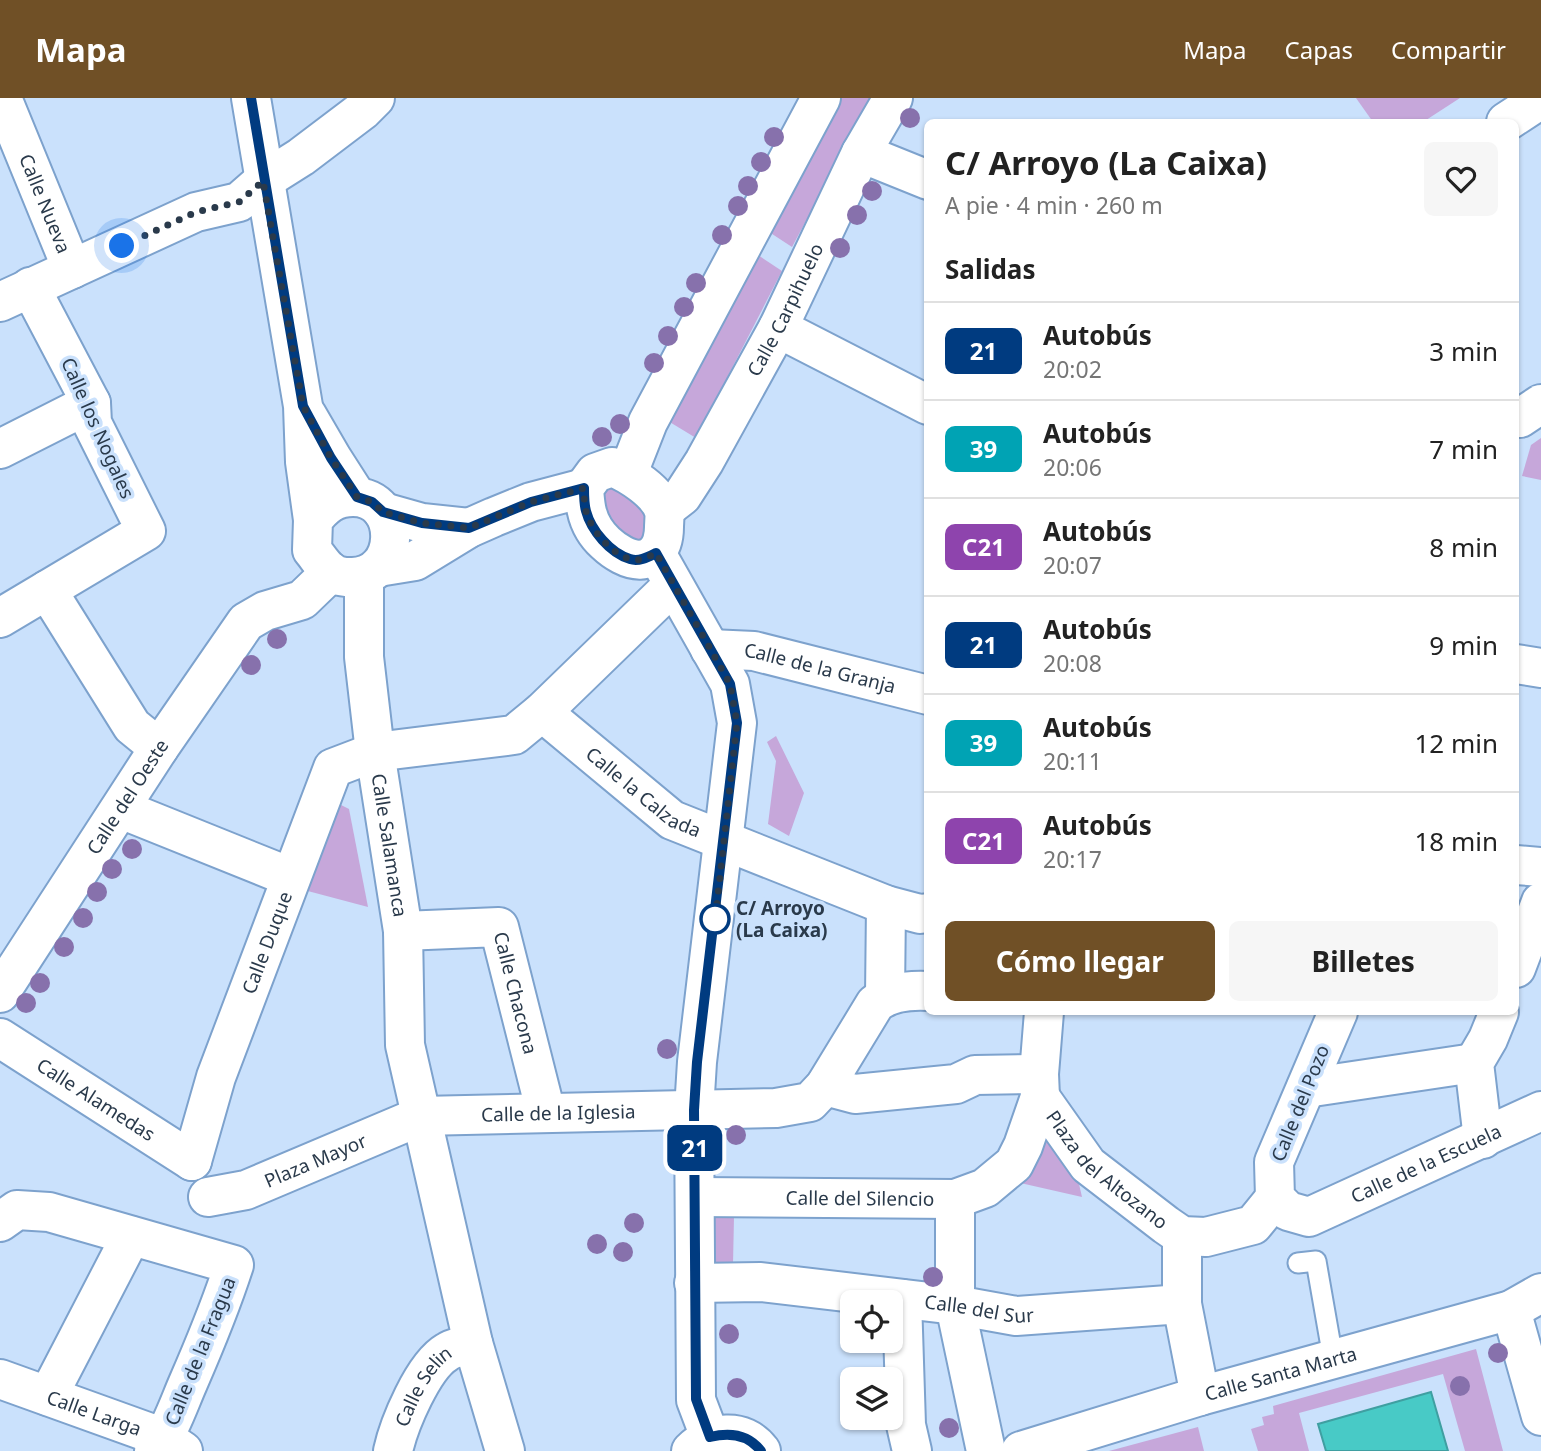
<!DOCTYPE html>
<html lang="es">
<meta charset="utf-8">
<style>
:root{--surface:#fff;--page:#f6f6f6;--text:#222;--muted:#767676;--line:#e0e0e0;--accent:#705026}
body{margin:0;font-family:"Noto Sans",sans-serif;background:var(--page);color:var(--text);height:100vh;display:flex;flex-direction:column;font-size:26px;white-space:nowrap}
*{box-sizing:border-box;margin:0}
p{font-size:23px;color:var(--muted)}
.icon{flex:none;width:38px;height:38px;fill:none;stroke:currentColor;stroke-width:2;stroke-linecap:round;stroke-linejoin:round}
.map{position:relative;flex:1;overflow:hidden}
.sheet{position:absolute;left:924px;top:21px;width:595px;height:896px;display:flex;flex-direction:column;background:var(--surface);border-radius:10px;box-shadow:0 2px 5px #0004}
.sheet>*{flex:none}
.badge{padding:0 14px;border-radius:10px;font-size:24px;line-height:46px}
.buttons{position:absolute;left:840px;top:1192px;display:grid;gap:14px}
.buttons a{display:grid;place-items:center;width:63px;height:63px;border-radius:10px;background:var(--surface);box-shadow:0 2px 5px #0004;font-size:35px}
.you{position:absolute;width:35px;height:35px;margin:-18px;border:5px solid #fff;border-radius:50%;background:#1a73e8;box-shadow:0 0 0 10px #1a73e833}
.map>.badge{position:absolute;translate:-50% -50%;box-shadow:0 0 0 4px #fff}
h2{padding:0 21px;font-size:26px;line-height:63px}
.round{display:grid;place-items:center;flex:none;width:74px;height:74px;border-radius:10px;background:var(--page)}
.head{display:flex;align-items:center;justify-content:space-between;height:119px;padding:0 21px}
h1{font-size:33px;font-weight:700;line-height:52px}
.button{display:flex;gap:14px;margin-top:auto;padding:14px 21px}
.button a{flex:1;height:80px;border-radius:10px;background:var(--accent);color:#fff;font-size:28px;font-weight:700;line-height:80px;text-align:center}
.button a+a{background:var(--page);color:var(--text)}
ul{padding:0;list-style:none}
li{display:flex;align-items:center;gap:21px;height:98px;padding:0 21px;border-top:2px solid var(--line)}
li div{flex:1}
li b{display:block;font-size:26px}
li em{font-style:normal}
li .badge{min-width:77px;font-weight:700;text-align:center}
header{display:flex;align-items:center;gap:42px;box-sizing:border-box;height:98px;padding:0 35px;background:var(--accent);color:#fff}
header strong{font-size:33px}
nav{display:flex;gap:38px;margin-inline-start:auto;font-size:24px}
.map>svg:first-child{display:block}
</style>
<header>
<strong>Mapa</strong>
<nav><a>Mapa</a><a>Capas</a><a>Compartir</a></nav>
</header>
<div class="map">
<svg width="1541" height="1353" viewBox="0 0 1541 1353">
<rect width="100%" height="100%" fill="#cae1fc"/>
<g fill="#c6a7da">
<path d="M836,0H872L792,149L766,132Z"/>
<path d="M1356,0H1460L1423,24H1373Z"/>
<path d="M755,155L782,173L696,340L668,323Z"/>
<path d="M1541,340V382L1522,378L1531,347Z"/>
<path d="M611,387L647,413V440L632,443L611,426L600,398Z"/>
<path d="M776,638L804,695L789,738L768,726L776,663L767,644Z"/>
<path d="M341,707L349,711L368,809L304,792L332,712Z"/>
<path d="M1043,1038L1079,1086L1082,1099L1012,1083Z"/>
<path d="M712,1111L726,1112L734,1119L733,1166L712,1174Z"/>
<path d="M1476,1251L1503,1353H1465L1443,1276L1299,1315L1309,1353H1258L1251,1331L1264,1327L1262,1319L1274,1316L1273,1308Z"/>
<path d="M1198,1329L1204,1353H1109Z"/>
</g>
<path fill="#48cac6" stroke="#3f9fa1" stroke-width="2" d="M1431,1294L1448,1353H1326L1318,1326Z"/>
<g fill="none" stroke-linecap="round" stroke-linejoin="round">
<defs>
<path id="lane" d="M1298,1165L1316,1163L1333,1260"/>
<g id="street">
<path id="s1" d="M2,0L72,171"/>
<path d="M251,0L303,308L305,364L313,422L312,452C318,459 323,468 330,473C335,478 344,479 350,479C402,481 404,399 353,399C334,399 324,408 313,422"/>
<path d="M1506,24L1541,1"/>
<path d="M861,55L928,82"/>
<path d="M0,204L196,114L239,104L263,83L301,59L363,12L375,0"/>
<path d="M778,230L928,307"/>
<path d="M307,317L332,360L357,399"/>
<path d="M1520,320L1541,306"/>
<path d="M0,351L91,305"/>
<path d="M612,369C630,376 658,394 664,413C665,418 664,425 664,429C664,437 662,448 656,454C638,475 604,448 594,431C586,418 585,405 584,390L595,375Z"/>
<path d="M628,375L648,324L821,0"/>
<path id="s2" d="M664,412L682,398L704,364L778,230L861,55L893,0"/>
<path d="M383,414L422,425L469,430"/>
<path d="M656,455L730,586L737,625L697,964L694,1012L696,1302L710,1339"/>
<path d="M378,469L415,463L469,430L494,419L531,404L584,390"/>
<path id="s3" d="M364,478V559L375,654L403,833L405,947L473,1245L505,1353"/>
<path d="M47,492L132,628L159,650"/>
<path d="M0,520L146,433L92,325L91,305L30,189"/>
<path id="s4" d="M710,551L754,553L928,597"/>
<path d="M1516,566L1541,570"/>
<path id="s5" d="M542,614L672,722L886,807L920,816L928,815"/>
<path d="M121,711L290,779"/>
<path d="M1516,767L1541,769"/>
<path id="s6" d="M403,833L499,829L546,1015"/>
<path d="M1516,870L1541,804"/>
<path id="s7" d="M0,895L159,650L246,524L265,513L302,502L331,474"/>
<path d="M885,898L886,807"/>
<path id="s8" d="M1338,914L1274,1064L1275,1100L1288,1113L1309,1119L1541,1013"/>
<path id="s9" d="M0,940L192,1063"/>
<path d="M825,988L855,996L956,986L975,977L1039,976"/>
<path d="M1306,990L1474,965"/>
<path id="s10" d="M1040,999L1088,1067L1166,1127L1182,1138L1206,1139L1253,1127L1275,1100"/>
<path d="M1483,1041L1474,965L1488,941L1499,914"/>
<path id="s11" d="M192,1063L216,979L333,670L375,654L514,637L542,614L673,487"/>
<path id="s12" d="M208,1099L246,1092L421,1018L776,1010L810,1004L825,988L875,906C889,894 908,892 928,893"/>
<path id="s13" d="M696,1099L955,1101L985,1090L1014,1066L1023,1048L1040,999L1039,976L1044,914"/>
<path d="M955,1101V1207L986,1353"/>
<path d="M0,1124L17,1112L49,1114L234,1167C221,1207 205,1246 188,1285C178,1308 170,1333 154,1353"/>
<path d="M1182,1138V1206L1200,1298"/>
<path id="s14" d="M694,1185L761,1184L955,1207L1016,1218L1182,1206"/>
<path d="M902,1201L906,1327L912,1353"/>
<path d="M1511,1212L1541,1318"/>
<path id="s15" d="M0,1281L164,1340L183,1353"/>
<path d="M48,1298L131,1138"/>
<path id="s16" d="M393,1353C399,1326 423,1268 447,1254C454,1249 465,1248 473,1245"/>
<path d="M691,1353C711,1333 743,1329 761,1353"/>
<path id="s17" d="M1021,1353L1200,1298L1511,1212L1541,1195"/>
</g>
</defs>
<use href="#lane" stroke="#7da2cd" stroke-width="23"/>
<use href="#street" stroke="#7da2cd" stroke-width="42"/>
<use href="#lane" stroke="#fff" stroke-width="19"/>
<use href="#street" stroke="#fff" stroke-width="38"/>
</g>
<g fill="#8771ac">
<circle cx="910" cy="20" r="10"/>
<circle cx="774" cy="39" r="10"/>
<circle cx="761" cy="64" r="10"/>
<circle cx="748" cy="88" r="10"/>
<circle cx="872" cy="93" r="10"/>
<circle cx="738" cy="108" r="10"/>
<circle cx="857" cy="117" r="10"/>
<circle cx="722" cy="137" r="10"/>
<circle cx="840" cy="150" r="10"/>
<circle cx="696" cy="185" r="10"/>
<circle cx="684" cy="209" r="10"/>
<circle cx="668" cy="238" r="10"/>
<circle cx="654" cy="265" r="10"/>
<circle cx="620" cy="326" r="10"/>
<circle cx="602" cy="339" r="10"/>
<circle cx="277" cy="541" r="10"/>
<circle cx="251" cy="567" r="10"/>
<circle cx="132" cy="751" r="10"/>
<circle cx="112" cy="771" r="10"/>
<circle cx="97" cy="794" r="10"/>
<circle cx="83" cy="820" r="10"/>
<circle cx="64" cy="849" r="10"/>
<circle cx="40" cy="885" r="10"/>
<circle cx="26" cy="905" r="10"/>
<circle cx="667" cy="951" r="10"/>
<circle cx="736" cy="1037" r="10"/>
<circle cx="634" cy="1125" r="10"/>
<circle cx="597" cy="1146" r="10"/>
<circle cx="623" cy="1154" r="10"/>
<circle cx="933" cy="1179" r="10"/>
<circle cx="729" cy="1236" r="10"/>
<circle cx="1498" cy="1255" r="10"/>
<circle cx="1460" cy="1288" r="10"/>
<circle cx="737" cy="1290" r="10"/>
<circle cx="949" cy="1330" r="10"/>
</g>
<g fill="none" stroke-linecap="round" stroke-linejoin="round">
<defs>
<path id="line" d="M251,0L303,308L331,360L357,399L372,404L383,414L422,425L469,430L531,404L584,390C584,397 584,406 586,413C591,432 610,455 630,461C639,464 648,459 656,455L730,586L737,625L697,964L694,1012L696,1301L710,1339C730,1334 748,1336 761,1353"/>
</defs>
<use href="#line" stroke="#fff" stroke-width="16"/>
<use href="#line" stroke="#003b80" stroke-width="10"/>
<path stroke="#2a3a4b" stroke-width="7" stroke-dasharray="0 12.6" d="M122,148L196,114L239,104L263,83L303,308L331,360L357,399L372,404L383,414L422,425L469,430L531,404L584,390C584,397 584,406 586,413C591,432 610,455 630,461C639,464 648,459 656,455L730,586L737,625L715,824V821"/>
</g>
<circle fill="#fff" stroke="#003b80" stroke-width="3.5" cx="715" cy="821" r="14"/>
<g text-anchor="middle" stroke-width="7" stroke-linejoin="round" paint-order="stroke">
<g font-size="19" fill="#2a3a4b" stroke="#cae1fc">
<text dy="7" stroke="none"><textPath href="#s1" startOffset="114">Calle Nueva</textPath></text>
<text dy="7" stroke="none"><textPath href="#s2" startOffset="236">Calle Carpihuelo</textPath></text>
<text transform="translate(98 330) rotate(66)" y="7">Calle los Nogales</text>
<text dy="7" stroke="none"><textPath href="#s4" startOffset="112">Calle de la Granja</textPath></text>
<text dy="7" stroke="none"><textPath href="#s5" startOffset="130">Calle la Calzada</textPath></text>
<text dy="7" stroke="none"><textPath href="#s7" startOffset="234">Calle del Oeste</textPath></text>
<text dy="7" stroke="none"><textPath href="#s3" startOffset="271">Calle Salamanca</textPath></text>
<text dy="7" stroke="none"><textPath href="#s11" startOffset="231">Calle Duque</textPath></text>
<text dy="7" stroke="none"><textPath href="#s6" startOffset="164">Calle Chacona</textPath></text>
<text dy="7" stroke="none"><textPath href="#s9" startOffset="114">Calle Alamedas</textPath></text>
<text transform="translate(1300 1005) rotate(-68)" y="7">Calle del Pozo</text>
<text dy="7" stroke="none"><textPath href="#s12" startOffset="366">Calle de la Iglesia</textPath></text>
<text dy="7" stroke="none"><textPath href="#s12" startOffset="114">Plaza Mayor</textPath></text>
<text dy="7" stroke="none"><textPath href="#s8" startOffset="368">Calle de la Escuela</textPath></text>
<text dy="7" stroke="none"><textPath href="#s10" startOffset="100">Plaza del Altozano</textPath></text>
<text dy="7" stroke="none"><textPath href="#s13" startOffset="164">Calle del Silencio</textPath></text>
<text dy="7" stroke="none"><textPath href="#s14" startOffset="287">Calle del Sur</textPath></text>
<text transform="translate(200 1253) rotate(-68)" y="7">Calle de la Fragua</text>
<text dy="7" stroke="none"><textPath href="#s17" startOffset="271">Calle Santa Marta</textPath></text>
<text dy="7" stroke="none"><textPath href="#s16" startOffset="72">Calle Selin</textPath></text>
<text dy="7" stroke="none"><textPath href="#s15" startOffset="100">Calle Larga</textPath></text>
</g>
<g font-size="19" font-weight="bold" fill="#2a3a4b" stroke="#cae1fc" text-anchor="start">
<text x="736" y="817">C/ Arroyo<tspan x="736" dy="22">(La Caixa)</tspan></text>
</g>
</g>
</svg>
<div class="buttons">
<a><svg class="icon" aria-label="locate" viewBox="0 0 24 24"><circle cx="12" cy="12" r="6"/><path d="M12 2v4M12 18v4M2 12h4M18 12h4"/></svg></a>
<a><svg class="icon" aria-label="layers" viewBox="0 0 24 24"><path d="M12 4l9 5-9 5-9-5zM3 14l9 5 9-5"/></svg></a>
</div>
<div class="you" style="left:122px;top:148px"></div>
<b class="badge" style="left:695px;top:1050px;background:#003b80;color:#fff">21</b>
<section class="sheet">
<div class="head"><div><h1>C/ Arroyo (La Caixa)</h1><p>A pie · 4 min · 260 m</p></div><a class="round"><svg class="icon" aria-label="heart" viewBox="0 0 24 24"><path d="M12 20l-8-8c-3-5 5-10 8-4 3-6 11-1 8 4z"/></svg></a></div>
<h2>Salidas</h2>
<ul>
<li><span class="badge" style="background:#003b80;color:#fff">21</span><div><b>Autobús</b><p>20:02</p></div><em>3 min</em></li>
<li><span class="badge" style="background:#00a3b4;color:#fff">39</span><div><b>Autobús</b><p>20:06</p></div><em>7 min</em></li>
<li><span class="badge" style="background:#8e44ad;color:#fff">C21</span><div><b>Autobús</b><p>20:07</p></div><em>8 min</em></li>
<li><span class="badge" style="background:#003b80;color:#fff">21</span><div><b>Autobús</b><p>20:08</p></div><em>9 min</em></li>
<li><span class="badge" style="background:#00a3b4;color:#fff">39</span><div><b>Autobús</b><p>20:11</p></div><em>12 min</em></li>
<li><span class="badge" style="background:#8e44ad;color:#fff">C21</span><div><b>Autobús</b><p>20:17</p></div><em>18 min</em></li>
</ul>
<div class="button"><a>Cómo llegar</a><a>Billetes</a></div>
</section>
</div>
